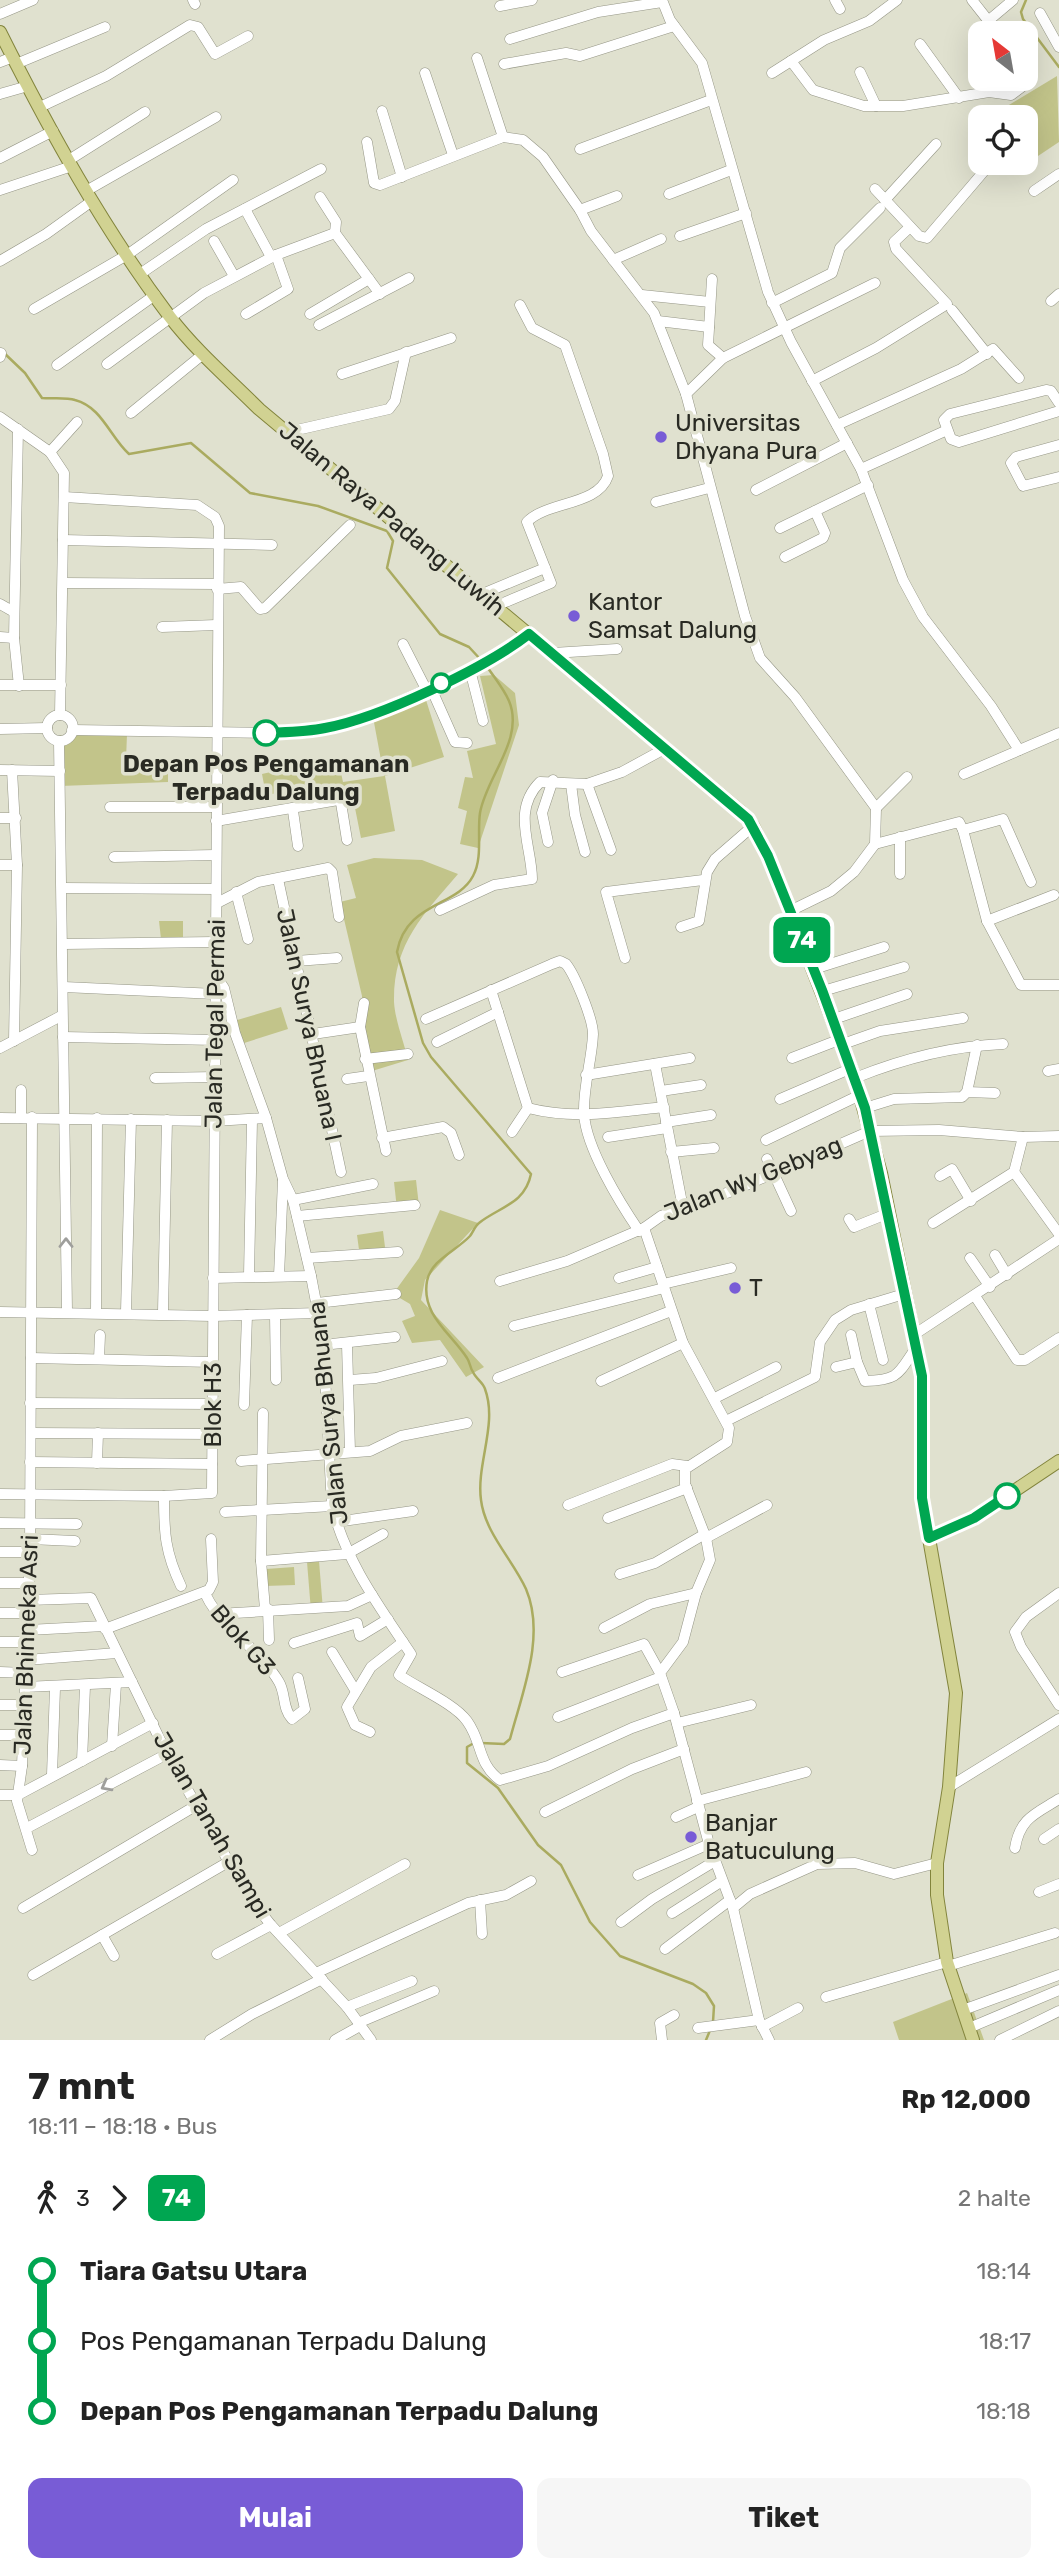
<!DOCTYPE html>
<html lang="id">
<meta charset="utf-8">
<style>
:root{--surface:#fff;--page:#f6f6f6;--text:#222;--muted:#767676;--accent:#785cd6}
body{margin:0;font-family:Rubik,sans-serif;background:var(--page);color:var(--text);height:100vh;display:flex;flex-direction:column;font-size:26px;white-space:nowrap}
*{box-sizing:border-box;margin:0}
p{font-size:23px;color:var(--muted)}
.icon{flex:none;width:38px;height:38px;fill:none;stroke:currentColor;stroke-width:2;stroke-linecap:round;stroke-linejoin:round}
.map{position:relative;height:2040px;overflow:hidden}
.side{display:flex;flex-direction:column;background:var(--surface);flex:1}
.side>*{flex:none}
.badge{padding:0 14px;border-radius:10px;font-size:24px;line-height:46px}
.needle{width:46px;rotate:329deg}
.buttons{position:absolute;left:968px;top:21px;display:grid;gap:14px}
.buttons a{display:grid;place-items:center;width:70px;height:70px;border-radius:14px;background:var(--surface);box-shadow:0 7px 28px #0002;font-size:35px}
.map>.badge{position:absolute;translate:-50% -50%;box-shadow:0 0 0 4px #fff}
.legs{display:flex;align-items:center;gap:10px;height:77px;padding:0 28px;font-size:23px}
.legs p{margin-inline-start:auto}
.summary{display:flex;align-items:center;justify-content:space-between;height:119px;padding:0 28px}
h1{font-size:38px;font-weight:700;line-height:52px}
.cta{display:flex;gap:14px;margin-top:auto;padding:14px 28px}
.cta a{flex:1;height:80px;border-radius:14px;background:var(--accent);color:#fff;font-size:28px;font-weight:700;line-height:80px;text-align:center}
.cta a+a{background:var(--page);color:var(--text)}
ul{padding:0 28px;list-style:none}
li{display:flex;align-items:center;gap:24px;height:70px;font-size:26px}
li i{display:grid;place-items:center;width:10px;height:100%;margin:0 9px;background:currentColor}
li i::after{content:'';width:18px;height:18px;margin:-9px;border:5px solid;border-radius:50%;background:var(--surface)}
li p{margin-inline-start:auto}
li:first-child i{background:linear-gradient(#0000 50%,currentColor 0)}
li:last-child i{background:linear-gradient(currentColor 50%,#0000 0)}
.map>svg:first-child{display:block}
</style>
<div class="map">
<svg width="1059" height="2040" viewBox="0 0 1059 2040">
<rect width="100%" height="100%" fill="#e0e1cf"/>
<g fill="#c2c48a">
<path d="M1057,76L1059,142L1017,170L1009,163H1026V117H989Z"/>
<path d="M494,675L515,693L519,725L478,848L460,844L467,811L458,808L465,777L473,778L467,751L496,744L480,676Z"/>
<path d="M426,700L444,757L385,776L395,831L361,838L353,798L299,812L295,790L266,795L262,774L284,769L286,775L339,764L343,782L384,776L373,717Z"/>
<path d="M127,734L126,760H168V782L60,786V735Z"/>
<path d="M374,858L422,860L458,874C423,915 393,944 394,1002C395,1020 404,1042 408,1060L372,1071L362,1043V996L340,902L356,898L347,865Z"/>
<path d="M159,921H183V947L162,948Z"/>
<path d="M281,1007L288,1029L241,1044L234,1021Z"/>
<path d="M416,1180L419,1206L397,1209L394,1182Z"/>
<path d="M440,1210L478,1223L425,1280L421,1300L484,1367L466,1377L440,1340L412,1343L402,1321L415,1316L410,1304L393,1294L419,1258Z"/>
<path d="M383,1231L386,1255L360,1257L357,1235Z"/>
<path d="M319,1561L323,1610L311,1611L307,1562Z"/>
<path d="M294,1567L295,1585L265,1586L266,1569Z"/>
<path d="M967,1993L984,2040H899L893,2022Z"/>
</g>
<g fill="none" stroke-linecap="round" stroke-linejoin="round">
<g stroke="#aaab60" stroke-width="2.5">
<path d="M1026,0L1021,12L1023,19L1059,67"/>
<path d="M3,352L25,373L42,398C52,399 66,397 75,400C102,407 110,437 129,454L191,443L250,493L318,506L387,531L393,541L387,568L440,634L469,647L481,660"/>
<path d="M474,1743L467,1747V1763L498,1788L538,1845L561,1865L590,1922L620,1956L693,1984L706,1993L714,2006L713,2022"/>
<path d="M481,1743L504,1744L510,1739C522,1693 546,1636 526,1589C513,1560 485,1533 481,1500C476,1464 498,1424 485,1389C483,1382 476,1379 473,1372C470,1368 470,1362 467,1358C451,1333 421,1315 427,1281C431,1260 456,1251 470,1236C473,1232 475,1226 479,1223C499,1207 525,1204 531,1174L431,1057L423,1043L397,952C406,902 457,907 473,876C483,858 477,832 480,813C486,777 525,739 509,701C504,689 493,676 486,665"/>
<path d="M706,2040L711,2028"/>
</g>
<defs>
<g id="minor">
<path d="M193,0L195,4"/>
<path d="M662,0L670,20L702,63L768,292L791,342L861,469L903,580L923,617L991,706L1019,750"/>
<path d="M835,0L840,9"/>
<path d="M972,0L998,33"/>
<path d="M500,6L532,0"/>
<path d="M1040,13L1059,47"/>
<path d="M0,14L33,0"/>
<path d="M988,21L1013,0"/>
<path d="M510,39L598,12L662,2"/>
<path d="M920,44L959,98"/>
<path d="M477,58L503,137"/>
<path d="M791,61L813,90L864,106H903L989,92L1011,95L1027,83L1026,68"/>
<path d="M0,62L13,57"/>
<path d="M16,64L105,27"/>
<path d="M504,64L566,53L580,56L674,26"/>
<path d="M860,72L876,106"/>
<path d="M425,73L453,155"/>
<path d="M772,73L824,40L869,21L897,0"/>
<path d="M0,94L28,86"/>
<path d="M40,107L106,76L190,25L198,27L215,54L248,36"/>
<path d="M382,111L402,177"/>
<path d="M367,142L374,183L380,185L503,137L523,140L543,157L580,210L591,231L654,313L686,394L745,616L760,658L795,697L876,808L875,844L854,872L831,891L790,911"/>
<path d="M580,149L711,100"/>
<path d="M0,158L53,131"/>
<path d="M69,160L145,112"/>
<path d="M875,189L919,236L927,238L991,163"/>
<path d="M0,190L72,166"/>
<path d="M86,191L216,117"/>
<path d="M1034,191L1059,174"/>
<path d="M669,194L731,170"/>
<path d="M320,197L336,222L335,233"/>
<path d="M885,200L936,144"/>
<path d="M245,209L271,257"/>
<path d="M580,210L617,196"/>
<path d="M335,233L380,294"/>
<path d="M680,236L746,213"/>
<path d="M214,241L234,276"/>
<path d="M613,260L661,239"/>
<path d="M0,261L46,234L92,201"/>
<path d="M140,274L206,229L321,169"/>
<path d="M712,279L708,345L723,358"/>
<path d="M642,295L710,302"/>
<path d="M1051,301L1059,294"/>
<path d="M772,303L832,273L840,248L880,208"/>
<path d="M34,309L127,255L233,180"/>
<path d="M952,310L987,354"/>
<path d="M246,314L288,289L276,255"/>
<path d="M310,314L369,279"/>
<path d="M658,321L709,327"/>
<path d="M319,325L409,278"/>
<path d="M0,357L1,353"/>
<path d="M107,364L204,293L276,255L335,233"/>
<path d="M57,365L155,295"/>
<path d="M342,374L451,338"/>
<path d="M812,381L876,348L947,304L896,249L894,242L910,227"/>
<path d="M686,394L723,358L875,283"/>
<path d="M1059,403L1051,391L1046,390L950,414L944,420L951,439L959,442L1059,411"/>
<path d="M131,413L202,355"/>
<path d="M0,417L50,452L64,473L60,715"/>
<path d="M837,425L961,369L993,349L1019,378"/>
<path d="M18,429L14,638L19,686"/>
<path d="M288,432L389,409L395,401L406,352"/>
<path d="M1059,445L1016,457L1011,463L1023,486L1059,477"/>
<path d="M50,452L77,422"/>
<path d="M861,469L945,431"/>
<path d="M756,490L847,443"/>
<path d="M656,502L709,488"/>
<path d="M780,528L868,485"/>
<path d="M63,540L272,545"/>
<path d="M785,557L823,538L825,533L815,511"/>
<path d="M63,583L217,584"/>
<path d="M217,589L241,587L260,609L265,608L350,525"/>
<path d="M482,594L545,568"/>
<path d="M0,604L14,612"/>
<path d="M496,606L551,583L527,522C547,501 598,506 608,476L603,454L565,345L532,328L520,305"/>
<path d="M162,627L216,625"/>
<path d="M0,637L14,638"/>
<path d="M403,644L426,689"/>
<path d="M553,653L617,649"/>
<path d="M470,670L483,721"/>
<path d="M0,685H61"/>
<path d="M431,688L455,742L467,743"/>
<circle cx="60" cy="728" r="13"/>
<path d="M0,729L47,728"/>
<path d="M72,730L266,733L327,728L381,710L470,670L529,634"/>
<path d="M59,741L67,1311"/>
<path d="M0,770L60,771"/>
<path d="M12,770L17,865L14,1041"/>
<path d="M964,774L1059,733"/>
<path d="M571,784L575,815L585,852"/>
<path d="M587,784L611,850"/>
<path d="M110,807H215"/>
<path d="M876,808L907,777"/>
<path d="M293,811L298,846"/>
<path d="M0,818H16"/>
<path d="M216,821L338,800L341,803L347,840"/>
<path d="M963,830L1003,819L1031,882"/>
<path d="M900,837V874"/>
<path d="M548,842L542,813L553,780"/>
<path d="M875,844L959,822L963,830L987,921L1021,985H1059"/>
<path d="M114,857L215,855"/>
<path d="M0,865H17"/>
<path d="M278,879L341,1172"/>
<path d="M62,888L216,889"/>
<path d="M236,892L248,939"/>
<path d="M217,903L258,882L328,868L332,872L339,917"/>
<path d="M440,910L494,885L532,879C532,846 511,811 540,782L587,784L622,772L666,748"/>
<path d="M987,921L1054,895"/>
<path d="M681,927L699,921L707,872L715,859L753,826"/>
<path d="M64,944L215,942"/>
<path d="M625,958L606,892L703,880"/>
<path d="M296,961L337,958"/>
<path d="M814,969L884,947"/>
<path d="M216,976L224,988L235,1033L266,1118L283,1179L293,1200L311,1276L323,1339L332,1506C346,1562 379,1606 411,1654L399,1675C418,1688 455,1704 467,1721C483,1743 477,1763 500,1780L548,1766L632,1728L674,1713"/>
<path d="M64,987L216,994"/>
<path d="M491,990L528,1108C574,1120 617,1112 664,1107"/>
<path d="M823,991L904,967"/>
<path d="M426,1019L552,964L560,961L566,964C575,975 593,1019 593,1034C592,1060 583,1086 584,1114C586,1148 620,1203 639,1231"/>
<path d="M834,1019L907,994"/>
<path d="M360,1027L364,1003"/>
<path d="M313,1034L360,1027L386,1151"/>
<path d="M63,1037L217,1040"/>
<path d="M437,1042L498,1012"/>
<path d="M843,1044L880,1031L963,1018"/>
<path d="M0,1048L61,1016"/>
<path d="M792,1058L841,1039"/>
<path d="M365,1059L408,1054"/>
<path d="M655,1064L683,1208"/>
<path d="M1048,1071L1059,1069"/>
<path d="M586,1075L690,1058"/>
<path d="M155,1078L216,1077"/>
<path d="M855,1078C902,1059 953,1046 1003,1044"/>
<path d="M347,1079L368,1076"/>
<path d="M21,1090V1118"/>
<path d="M661,1091L701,1085"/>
<path d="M967,1092L977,1045"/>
<path d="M780,1099L852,1068"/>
<path d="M865,1108L894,1099L962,1097L967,1092L995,1093"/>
<path d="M0,1118L214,1121L266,1118"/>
<path d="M666,1122L711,1115"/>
<path d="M512,1132L528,1108"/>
<path d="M608,1137L667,1128"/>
<path d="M382,1138L443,1127L451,1133L459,1155"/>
<path d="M766,1140L860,1095"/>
<path d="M671,1152L714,1148"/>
<path d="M767,1159L791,1211"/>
<path d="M1014,1172L1059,1234"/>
<path d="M940,1176L952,1169L971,1201"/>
<path d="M293,1200L373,1184"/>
<path d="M297,1216L415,1205"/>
<path d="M849,1219L854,1227L889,1213"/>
<path d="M933,1223L1014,1172L1023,1137"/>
<path d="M995,1255L1007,1275"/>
<path d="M307,1258L398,1252"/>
<path d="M970,1258L990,1287"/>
<path d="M249,1276L252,1120"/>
<path d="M279,1276L283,1180"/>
<path d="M213,1278L311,1276"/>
<path d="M619,1278L657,1267"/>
<path d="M500,1281L567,1261L644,1228"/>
<path d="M663,1284L731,1268"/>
<path d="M975,1296L1017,1360H1025L1059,1338"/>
<path d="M317,1303L396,1294"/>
<path d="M869,1304L883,1360"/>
<path d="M0,1312L213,1316L319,1313"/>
<path d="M126,1312L131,1119"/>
<path d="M163,1312L167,1120"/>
<path d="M96,1313L97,1118"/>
<path d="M275,1315L276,1380"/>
<path d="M514,1326L664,1288"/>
<path d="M912,1336L1059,1239"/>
<path d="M347,1344L350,1452"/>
<path d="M323,1345L395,1337"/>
<path d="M31,1358L213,1362"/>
<path d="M99,1359L100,1335"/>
<path d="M857,1362L865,1381C899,1380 898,1374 915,1349"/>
<path d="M836,1367L857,1362L851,1335"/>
<path d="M498,1378L671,1311"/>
<path d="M350,1380L376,1378L442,1361"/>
<path d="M601,1381L683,1343"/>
<path d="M715,1398L776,1367"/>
<path d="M30,1403L213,1404"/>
<path d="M244,1405L247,1315"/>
<path d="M263,1413L261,1561L265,1609"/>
<path d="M726,1421L815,1377L820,1342L835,1320L851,1310L904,1294"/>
<path d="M31,1433L213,1434"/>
<path d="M241,1461L370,1451L401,1436L467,1423"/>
<path d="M30,1462L212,1464"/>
<path d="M97,1463L98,1433"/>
<path d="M0,1494L164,1496L212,1493L219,526L215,517L197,505L64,497"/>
<path d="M164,1496C164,1533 165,1552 181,1586"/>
<path d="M568,1505L672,1464L687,1466"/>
<path d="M225,1512L332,1506"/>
<path d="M608,1518L687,1488"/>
<path d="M336,1522L413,1511"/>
<path d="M0,1523L77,1524"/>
<path d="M706,1538L767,1505"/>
<path d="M30,1539L75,1541"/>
<path d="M0,1552H30"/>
<path d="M261,1561L347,1554L383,1534"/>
<path d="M620,1574L655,1563L705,1534"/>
<path d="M0,1583H28"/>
<path d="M205,1592C213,1619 262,1652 279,1682C286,1694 282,1708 292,1719L305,1709L298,1678"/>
<path d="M1059,1593L1026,1617L1015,1632L1021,1647L1059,1705"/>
<path d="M28,1600L91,1598L167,1754L249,1897L271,1925L347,2007L371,2040"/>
<path d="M268,1609L269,1640"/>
<path d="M0,1613H28"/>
<path d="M218,1614L348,1606L372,1595"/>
<path d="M604,1628L650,1604L696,1593"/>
<path d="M105,1629L209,1590L213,1582L211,1539"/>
<path d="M28,1630L104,1626"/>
<path d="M0,1642H26"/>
<path d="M294,1643L357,1623L360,1636L388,1619"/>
<path d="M332,1652L355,1690"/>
<path d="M26,1660L117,1653"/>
<path d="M0,1672L26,1673"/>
<path d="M562,1672L644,1644L660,1673"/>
<path d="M25,1687L132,1682"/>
<path d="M0,1705H24"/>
<path d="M558,1717L661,1677"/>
<path d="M677,1723L751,1705"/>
<path d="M370,1732L355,1725L347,1707L371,1667L403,1642"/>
<path d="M0,1735H23"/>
<path d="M112,1746L116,1684"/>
<path d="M82,1761L85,1686"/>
<path d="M0,1765L22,1766"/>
<path d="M52,1775L55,1688"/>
<path d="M949,1787L1059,1719"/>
<path d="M0,1795H18L153,1723"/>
<path d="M697,1801L806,1772"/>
<path d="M545,1812L632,1769L684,1749"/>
<path d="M676,1817L698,1807"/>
<path d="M27,1828L167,1754"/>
<path d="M1044,1839L1059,1829"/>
<path d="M1015,1848C1020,1818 1035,1814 1059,1799"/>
<path d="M32,1850L17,1801L22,1766L30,1552L32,1117"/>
<path d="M638,1875L709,1844"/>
<path d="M1039,1892L1059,1884"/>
<path d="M480,1900L482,1934"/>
<path d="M23,1908L197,1805"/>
<path d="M733,1908L750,1894L817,1864L855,1863L894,1874L937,1863"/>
<path d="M672,1913L722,1881"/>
<path d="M621,1922L652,1899L715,1861"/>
<path d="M279,1933L405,1864"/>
<path d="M102,1935L114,1956"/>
<path d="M665,1949L730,1900"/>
<path d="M217,1954L271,1925"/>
<path d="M948,1966L1055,1933"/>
<path d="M316,1973L468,1903L506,1895L531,1881"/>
<path d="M33,1975L230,1861"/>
<path d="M826,1997L947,1962"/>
<path d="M347,2007L412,1981"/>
<path d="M963,2010L1059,1975"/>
<path d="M358,2023L434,1991"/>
<path d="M762,2027L798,2008"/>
<path d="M698,2028L759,2020"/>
<path d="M969,2028L1059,1990"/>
<path d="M210,2040L252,2014L322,1979"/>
<path d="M335,2040L360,2026"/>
<path d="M662,2040L660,2023L674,2015"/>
<path d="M769,2040L759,2020L733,1908L709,1844L674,1713L660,1673L683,1642L696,1593L710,1560L706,1538L685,1484V1469L727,1442L729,1428L683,1343L644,1228L661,1216L735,1190L870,1131L939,1130L1023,1137L1059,1136"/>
<path d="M1000,2040L1059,2011"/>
</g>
<g id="major">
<path d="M0,32C49,130 103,228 170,317C196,351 229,379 259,409L740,811L753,826L768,856L855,1078L881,1173L922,1376V1498L956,1693L949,1787L937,1863V1895L947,1962L973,2040"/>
<path d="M929,1538L974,1518L1059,1461"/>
</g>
</defs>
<use href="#minor" stroke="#959686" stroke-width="11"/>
<use href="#major" stroke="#82843c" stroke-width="14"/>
<use href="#minor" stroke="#fff" stroke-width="10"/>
<use href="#major" stroke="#d1d292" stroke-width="12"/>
</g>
<defs><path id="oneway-chevron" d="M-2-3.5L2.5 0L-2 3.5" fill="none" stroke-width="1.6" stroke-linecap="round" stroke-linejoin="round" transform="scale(1.75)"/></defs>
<g stroke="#9f9f9c">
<use href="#oneway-chevron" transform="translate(66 1243) rotate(-90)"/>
<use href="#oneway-chevron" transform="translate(106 1786) rotate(152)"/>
</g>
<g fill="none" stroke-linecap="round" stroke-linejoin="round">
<defs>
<path id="line-1" d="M266,733C286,732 306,732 325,728C380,718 485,668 529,634L748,819L768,856L822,990L865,1108L922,1376V1498L929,1538L974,1518L1007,1496"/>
</defs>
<use href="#line-1" stroke="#fff" stroke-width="16"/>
<use href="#line-1" stroke="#00a651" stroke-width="10"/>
</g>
<g fill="#785cd6" stroke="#e0e1cf" stroke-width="2.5">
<circle cx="661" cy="437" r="7"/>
<circle cx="574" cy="616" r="7"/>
<circle cx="735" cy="1288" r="7"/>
<circle cx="691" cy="1837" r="7"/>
</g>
<g fill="#fff" stroke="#00a651" stroke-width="3.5">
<circle cx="441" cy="683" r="9"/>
<circle cx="266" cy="733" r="12"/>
<circle cx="1007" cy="1496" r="12"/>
</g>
<g text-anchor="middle" stroke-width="7" stroke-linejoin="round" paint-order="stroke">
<g font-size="24" fill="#292a23" stroke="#e0e1cf" text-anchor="start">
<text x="675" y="431">Universitas<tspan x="675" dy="28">Dhyana Pura</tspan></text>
<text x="588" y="610">Kantor<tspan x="588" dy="28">Samsat Dalung</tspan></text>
<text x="749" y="1296">T</text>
<text x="705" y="1831">Banjar<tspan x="705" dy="28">Batuculung</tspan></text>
</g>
<g font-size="24" fill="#292a23" stroke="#e0e1cf">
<text transform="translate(392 519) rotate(40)" y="8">Jalan Raya Padang Luwih</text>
<text transform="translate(215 1024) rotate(-89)" y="8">Jalan Tegal Permai</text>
<text transform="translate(309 1025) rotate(78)" y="8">Jalan Surya Bhuana I</text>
<text transform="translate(753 1179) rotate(-22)" y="8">Jalan Wy Gebyag</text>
<text transform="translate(213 1405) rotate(-90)" y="8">Blok H3</text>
<text transform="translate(328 1413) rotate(-96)" y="8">Jalan Surya Bhuana</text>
<text transform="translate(243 1640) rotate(49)" y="8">Blok G3</text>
<text transform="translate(26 1645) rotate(-88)" y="8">Jalan Bhinneka Asri</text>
<text transform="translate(212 1825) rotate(60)" y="8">Jalan Tanah Sampi</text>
</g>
<g font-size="24" font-weight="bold" fill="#292a23" stroke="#e0e1cf">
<text x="266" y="772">Depan Pos Pengamanan<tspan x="266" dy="28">Terpadu Dalung</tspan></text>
</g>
</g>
</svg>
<div class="buttons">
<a><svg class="needle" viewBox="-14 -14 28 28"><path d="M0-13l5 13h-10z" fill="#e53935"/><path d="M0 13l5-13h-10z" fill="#767676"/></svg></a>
<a><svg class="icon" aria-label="locate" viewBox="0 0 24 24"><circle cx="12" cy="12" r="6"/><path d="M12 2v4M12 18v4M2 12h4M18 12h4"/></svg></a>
</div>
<b class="badge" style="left:802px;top:940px;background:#00a651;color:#fff">74</b>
</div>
<section class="side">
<div class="summary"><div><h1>7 mnt</h1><p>18:11 – 18:18 · Bus</p></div><b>Rp 12,000</b></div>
<div class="legs"><svg class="icon" aria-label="walk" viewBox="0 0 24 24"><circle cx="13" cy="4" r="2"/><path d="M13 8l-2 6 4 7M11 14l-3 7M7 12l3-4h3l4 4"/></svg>3<svg class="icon" aria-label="forward" viewBox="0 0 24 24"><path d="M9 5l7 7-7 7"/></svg><b class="badge" style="background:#00a651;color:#fff">74</b><p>2 halte</p></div>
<ul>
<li><i style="color:#00a651"></i><b>Tiara Gatsu Utara</b><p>18:14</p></li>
<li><i style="color:#00a651"></i><span>Pos Pengamanan Terpadu Dalung</span><p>18:17</p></li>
<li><i style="color:#00a651"></i><b>Depan Pos Pengamanan Terpadu Dalung</b><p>18:18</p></li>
</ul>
<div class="cta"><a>Mulai</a><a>Tiket</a></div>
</section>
